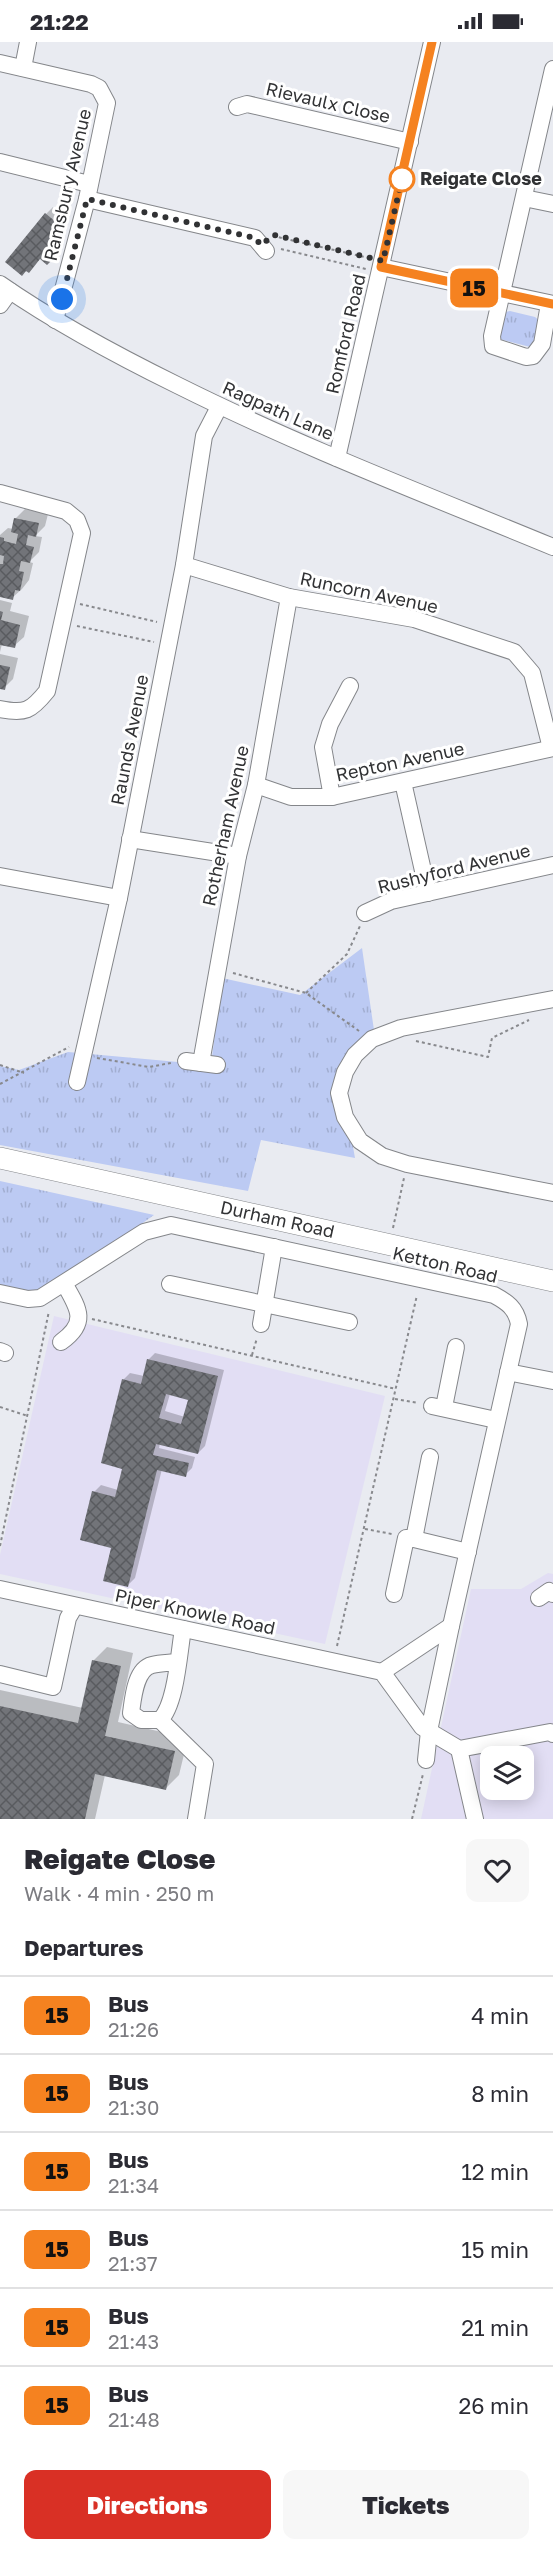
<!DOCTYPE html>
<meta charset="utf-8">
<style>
:root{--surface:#fff;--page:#f7f7f7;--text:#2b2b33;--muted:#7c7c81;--line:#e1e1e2;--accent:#d93025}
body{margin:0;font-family:"Golos Text",sans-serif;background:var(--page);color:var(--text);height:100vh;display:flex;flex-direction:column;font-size:22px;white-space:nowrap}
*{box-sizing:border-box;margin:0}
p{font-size:20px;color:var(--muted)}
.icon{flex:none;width:33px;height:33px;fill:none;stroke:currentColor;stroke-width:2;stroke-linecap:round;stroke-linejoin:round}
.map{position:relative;height:1777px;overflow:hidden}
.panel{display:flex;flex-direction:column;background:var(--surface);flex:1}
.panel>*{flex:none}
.badge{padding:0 12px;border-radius:9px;font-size:21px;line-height:39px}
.controls{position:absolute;left:480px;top:1704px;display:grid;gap:12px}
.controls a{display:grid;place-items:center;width:54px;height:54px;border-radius:12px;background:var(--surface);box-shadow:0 3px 15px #0003;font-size:30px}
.you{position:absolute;width:30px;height:30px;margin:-15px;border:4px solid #fff;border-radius:50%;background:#1a73e8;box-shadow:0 0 0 9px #1a73e833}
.map>.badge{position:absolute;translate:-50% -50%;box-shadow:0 0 0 3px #fff}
h2{padding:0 24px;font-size:22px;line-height:54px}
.round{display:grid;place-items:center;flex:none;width:63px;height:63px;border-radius:12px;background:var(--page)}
.overview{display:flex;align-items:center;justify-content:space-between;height:102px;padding:0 24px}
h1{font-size:28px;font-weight:800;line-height:45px}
.primary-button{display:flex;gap:12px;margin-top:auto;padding:12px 24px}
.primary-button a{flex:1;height:69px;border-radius:12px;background:var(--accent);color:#fff;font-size:24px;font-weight:800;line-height:69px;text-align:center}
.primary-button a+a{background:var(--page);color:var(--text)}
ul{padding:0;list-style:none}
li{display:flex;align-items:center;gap:18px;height:78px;padding:0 24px;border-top:2px solid var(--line)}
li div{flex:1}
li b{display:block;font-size:22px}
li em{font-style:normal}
li .badge{min-width:66px;font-weight:700;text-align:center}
.status{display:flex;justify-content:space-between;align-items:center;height:42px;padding:0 30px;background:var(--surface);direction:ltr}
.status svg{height:16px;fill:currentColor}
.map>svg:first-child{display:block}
</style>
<div class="status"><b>21:22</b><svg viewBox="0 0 49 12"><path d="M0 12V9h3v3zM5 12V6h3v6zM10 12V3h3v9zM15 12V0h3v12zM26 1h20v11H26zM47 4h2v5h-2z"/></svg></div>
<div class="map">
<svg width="553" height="1777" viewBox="0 0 553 1777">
<defs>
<pattern id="grass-tufts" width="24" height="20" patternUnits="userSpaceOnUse" patternTransform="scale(1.5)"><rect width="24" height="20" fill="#bccaf3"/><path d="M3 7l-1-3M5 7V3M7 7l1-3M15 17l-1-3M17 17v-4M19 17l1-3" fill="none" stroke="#a2aed1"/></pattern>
<pattern id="building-cross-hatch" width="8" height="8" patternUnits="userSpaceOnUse" patternTransform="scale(1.5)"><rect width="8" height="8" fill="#727479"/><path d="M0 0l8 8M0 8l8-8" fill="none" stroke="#595b5f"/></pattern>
</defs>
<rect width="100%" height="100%" fill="#e9ebf1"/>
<g fill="#e2def4" fill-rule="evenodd">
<path d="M54,1274L385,1354L325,1602L0,1532V1513Z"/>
<path d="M548,1531L553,1532V1777H421L471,1547H521ZM490,1714H524V1748H490Z"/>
</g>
<g fill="url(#grass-tufts)">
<path d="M510,269L535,275L541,280L534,306L496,296L501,271Z"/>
<path d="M362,906L375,995L340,1032L355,1116L261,1098L248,1149L0,1103V1024L19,1028L68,1010L211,1023L222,936L300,953Z"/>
<path d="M0,1139L154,1173L44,1251L0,1244Z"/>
</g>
<g fill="#0003" fill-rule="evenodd">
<path d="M53,165L68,177L50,204L57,210L47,221L41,216L46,172Z"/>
<path d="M25,467L48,472L45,484L35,494L42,495L39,510L29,520L33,521L29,538L22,547L12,556L0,554V493L8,486L13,487L15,477Z"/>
<path d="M0,558L12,561L10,569L29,574L24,595L14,604L2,602L0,610Z"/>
<path d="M0,612L18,616L13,637L4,646H0Z"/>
<path d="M155,1311L224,1328L205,1404L198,1411L160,1401L159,1406L195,1415L192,1426L185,1433L162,1427L135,1536L128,1543L94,1450L101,1443L118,1448L124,1425L123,1338L130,1331L144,1334L148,1318ZM170,1352L190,1357L185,1375L165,1369Z"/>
<path d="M107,1605L133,1611L118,1680L188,1696L179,1733L166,1746L105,1733L95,1777H0V1648L83,1666L94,1618Z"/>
</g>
<g fill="url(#building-cross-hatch)" fill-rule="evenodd">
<path d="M45,171L62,185L44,211L52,218L47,223L40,217L29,231L26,229L22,234L5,220Z"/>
<path d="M14,476L39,481L36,495L28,493L26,503L34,505L30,521L21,519L19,529L24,530L20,549L15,548L13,558L0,555V522H3L4,514L0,513V495L4,496V499L16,502L18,492L11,490Z"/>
<path d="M0,569L3,570L1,578L20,583L15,606L0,603Z"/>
<path d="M0,623L10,625L5,648L0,647Z"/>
<path d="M147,1317L218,1334L198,1412L156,1402L153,1413L189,1421L186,1435L157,1428L128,1545L103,1539L111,1506L80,1498L92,1449L115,1455L122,1427L101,1421L122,1337L141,1342ZM166,1352L188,1358L181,1382L159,1376Z"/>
<path d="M92,1618L121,1624L105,1694L175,1709L166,1748L95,1732L85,1777H0V1664L78,1681Z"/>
</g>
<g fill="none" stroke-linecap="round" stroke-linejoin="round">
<defs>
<g id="minor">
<path d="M0,21L91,42L99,46L107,61L87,157L55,278"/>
<path d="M23,26L28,0"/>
<path d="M237,65L247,62L410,100"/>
<path d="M0,120L89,142"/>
<path d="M524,156L553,162"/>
<path d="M87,157L255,196L266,209"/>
<path d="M381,225L553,262"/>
<path d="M0,242C56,281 116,313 177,343C299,404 427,453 553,505"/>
<path d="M549,262L542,302L533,314L526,315L493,304L492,294L553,27"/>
<path d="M0,263L10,249"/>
<path d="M337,416L432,0"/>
<path d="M0,451L66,469L77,478L82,491L47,649C31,669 25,672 0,667"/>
<path d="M184,523L289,555L414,577L514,610L532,631L551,706"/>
<path d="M403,740L428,851"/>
<path d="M256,743L291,755H332L553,706"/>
<path d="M332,755L323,705L330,682L350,644"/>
<path d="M130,797L238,814"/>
<path d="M0,834L119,856"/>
<path d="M365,871L391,859L553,823"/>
<path d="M553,957L401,986L372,997L355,1013L345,1030L339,1051L345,1075L360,1099L382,1114L407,1122L553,1151"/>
<path d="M186,1019L217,1023"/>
<path d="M201,1021L238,814L256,743L289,555"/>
<path d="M77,1040L119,856L184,523L204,394L219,365"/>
<path d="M170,1242L349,1280"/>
<path d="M0,1251L28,1257L40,1256L144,1190L171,1183L494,1253C507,1260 516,1266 519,1282L451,1584L429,1689L426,1718"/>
<path d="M261,1282L274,1205"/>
<path d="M61,1300C88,1281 79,1267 65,1243"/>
<path d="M0,1309L5,1311"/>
<path d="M508,1330L553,1339"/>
<path d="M432,1364L496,1378"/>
<path d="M444,1365L456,1305"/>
<path d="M414,1497L468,1510"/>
<path d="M0,1547L382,1630L422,1685L459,1707L550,1690L553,1692"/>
<path d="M394,1552L406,1496L414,1497L430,1415"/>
<path d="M539,1556L549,1549L553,1552"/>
<path d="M177,1620C169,1621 160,1621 152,1623C135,1627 133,1657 131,1671L141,1678H160C176,1663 179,1610 183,1587"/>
<path d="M382,1630L451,1584"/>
<path d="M0,1632L53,1645L68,1576L75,1564"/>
<path d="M160,1678L205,1722L196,1777"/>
<path d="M459,1707L475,1777"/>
</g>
<g id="major">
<path id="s1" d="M0,1116L553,1239"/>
</g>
</defs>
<use href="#minor" stroke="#84868a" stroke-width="18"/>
<use href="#major" stroke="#84868a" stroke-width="22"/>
<g stroke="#88898d" stroke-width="2" stroke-dasharray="3 3" stroke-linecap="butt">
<path d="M273,194L369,216"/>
<path d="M281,207L366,227"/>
<path d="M80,562L157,580"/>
<path d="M77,584L154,600"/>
<path d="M233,931L306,951L359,989"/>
<path d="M306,951L347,912L360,884"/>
<path d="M416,999L488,1015L492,996L529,978"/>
<path d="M97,1016L149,1025L171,1021"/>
<path d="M0,1023L24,1031"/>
<path d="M0,1042L69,1005"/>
<path d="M393,1186L404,1136"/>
<path d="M92,1277L396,1347"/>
<path d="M252,1313L257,1296"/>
<path d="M395,1357L418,1361"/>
<path d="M0,1365L28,1374"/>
<path d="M365,1487L392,1492"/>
<path d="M0,1504L49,1269"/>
<path d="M337,1604L417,1253"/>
<path d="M412,1777L423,1732"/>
</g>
<use href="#minor" stroke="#fff" stroke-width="16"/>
<use href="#major" stroke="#fff" stroke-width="21"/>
</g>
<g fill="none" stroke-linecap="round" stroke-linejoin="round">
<defs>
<path id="line" d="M432,0L381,225L553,262"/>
</defs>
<use href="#line" stroke="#fff" stroke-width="14"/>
<use href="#line" stroke="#f58220" stroke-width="9"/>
<path stroke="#313234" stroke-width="6" stroke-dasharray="0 10.8" d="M62,257L87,157L255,196L261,203L274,193L383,219L402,137"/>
</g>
<circle fill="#fff" stroke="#f58220" stroke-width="3" cx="402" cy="137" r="12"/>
<g text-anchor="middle" stroke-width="6" stroke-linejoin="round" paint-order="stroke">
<g font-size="18" fill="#313234" stroke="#fff">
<text transform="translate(328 61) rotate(13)" y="6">Rievaulx Close</text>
<text transform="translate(68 143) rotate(-77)" y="6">Ramsbury Avenue</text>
<text transform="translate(346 292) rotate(-77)" y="6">Romford Road</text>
<text transform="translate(278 369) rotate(24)" y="6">Ragpath Lane</text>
<text transform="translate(369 551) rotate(12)" y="6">Runcorn Avenue</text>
<text transform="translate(130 698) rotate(-79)" y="6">Raunds Avenue</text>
<text transform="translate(400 720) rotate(-12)" y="6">Repton Avenue</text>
<text transform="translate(226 784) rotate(-78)" y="6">Rotherham Avenue</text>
<text transform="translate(454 827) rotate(-14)" y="6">Rushyford Avenue</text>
<text dy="6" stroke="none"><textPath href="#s1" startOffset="284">Durham Road</textPath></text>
<text transform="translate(445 1223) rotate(13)" y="6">Ketton Road</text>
<text transform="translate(195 1570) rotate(12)" y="6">Piper Knowle Road</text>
</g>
<g font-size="18" font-weight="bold" fill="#313234" stroke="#fff" text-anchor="start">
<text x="420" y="143">Reigate Close</text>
</g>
</g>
</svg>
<div class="controls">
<a><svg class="icon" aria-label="layers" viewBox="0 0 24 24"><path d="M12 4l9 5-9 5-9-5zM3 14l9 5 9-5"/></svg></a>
</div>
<div class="you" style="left:62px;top:257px"></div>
<b class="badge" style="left:474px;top:246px;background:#f58220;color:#111">15</b>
</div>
<section class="panel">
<div class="overview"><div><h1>Reigate Close</h1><p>Walk · 4 min · 250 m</p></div><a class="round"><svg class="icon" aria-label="heart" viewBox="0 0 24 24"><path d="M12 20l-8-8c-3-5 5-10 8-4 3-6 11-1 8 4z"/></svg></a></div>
<h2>Departures</h2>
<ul>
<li><span class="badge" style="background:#f58220;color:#111">15</span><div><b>Bus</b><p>21:26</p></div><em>4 min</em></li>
<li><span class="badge" style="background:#f58220;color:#111">15</span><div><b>Bus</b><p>21:30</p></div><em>8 min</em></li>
<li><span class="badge" style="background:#f58220;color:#111">15</span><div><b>Bus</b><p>21:34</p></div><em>12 min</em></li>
<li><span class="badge" style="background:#f58220;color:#111">15</span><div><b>Bus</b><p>21:37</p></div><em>15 min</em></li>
<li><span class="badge" style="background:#f58220;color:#111">15</span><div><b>Bus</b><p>21:43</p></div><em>21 min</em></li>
<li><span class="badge" style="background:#f58220;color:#111">15</span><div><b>Bus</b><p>21:48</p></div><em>26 min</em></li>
</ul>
<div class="primary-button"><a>Directions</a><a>Tickets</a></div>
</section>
